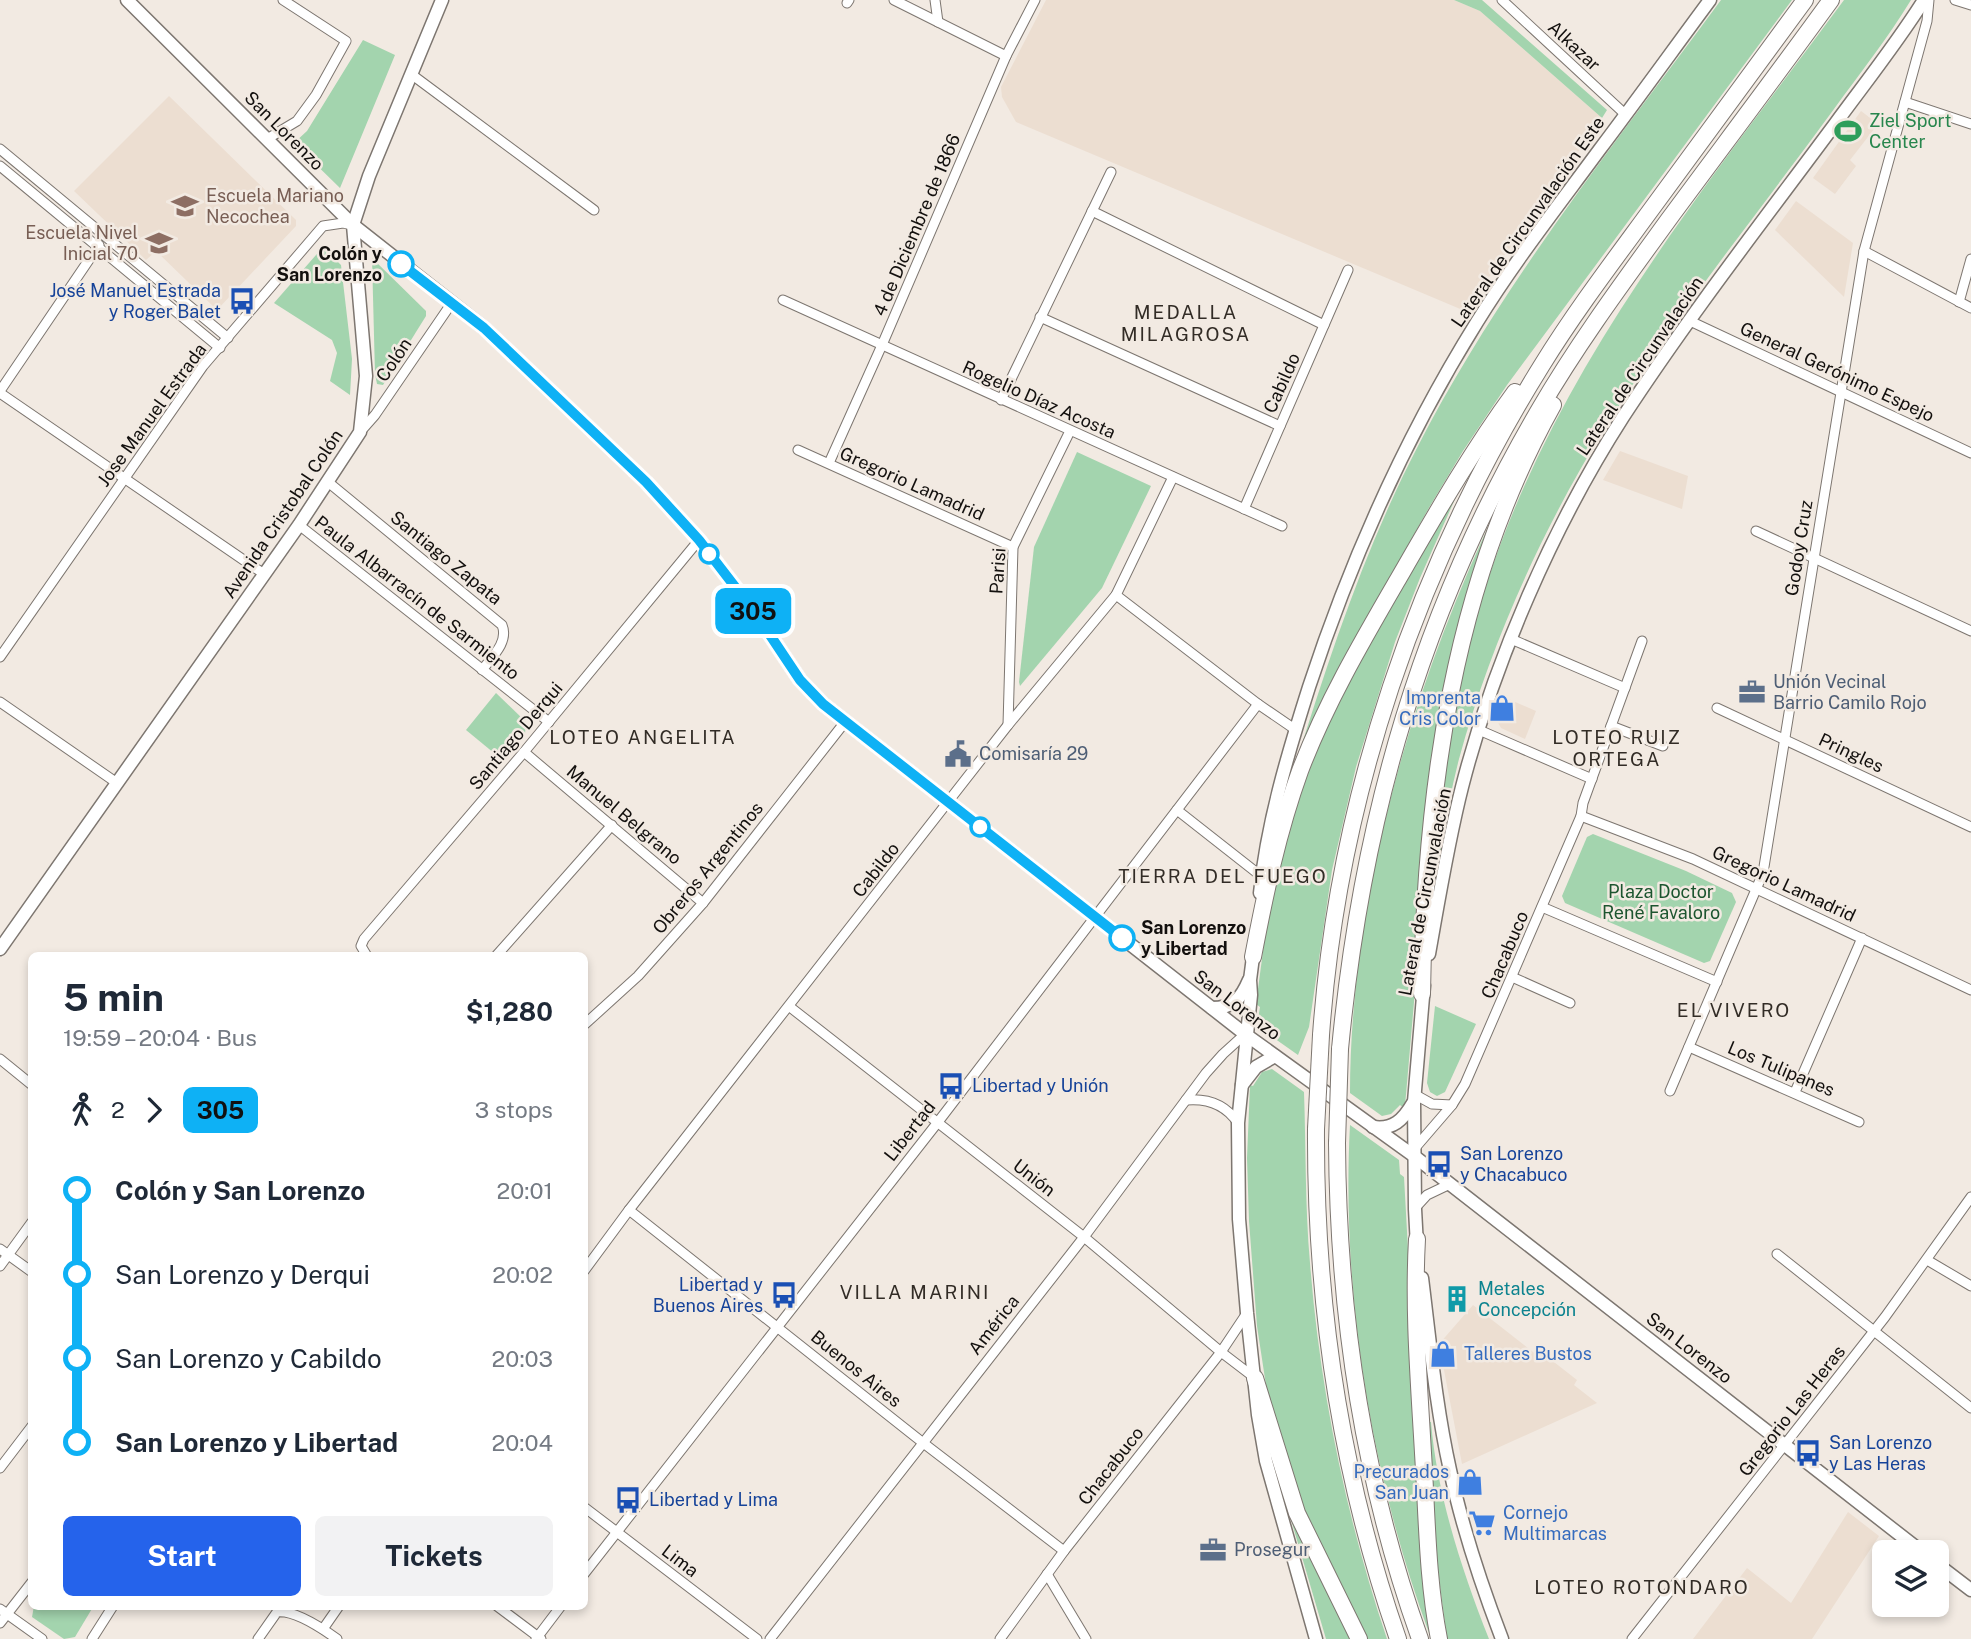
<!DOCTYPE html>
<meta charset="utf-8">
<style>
:root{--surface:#fff;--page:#f2f2f3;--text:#1f2937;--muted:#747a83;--accent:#2563eb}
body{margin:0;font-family:"Public Sans",sans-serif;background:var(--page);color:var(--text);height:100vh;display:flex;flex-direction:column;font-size:26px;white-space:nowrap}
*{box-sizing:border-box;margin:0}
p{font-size:23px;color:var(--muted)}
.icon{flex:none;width:38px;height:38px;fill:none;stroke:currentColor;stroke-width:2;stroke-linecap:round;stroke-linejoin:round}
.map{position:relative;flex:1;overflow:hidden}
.panel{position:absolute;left:28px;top:952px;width:560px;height:658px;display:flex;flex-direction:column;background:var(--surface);border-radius:10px;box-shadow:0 4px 10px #0003}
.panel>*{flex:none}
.badge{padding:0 14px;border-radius:10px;font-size:24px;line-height:46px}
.controls{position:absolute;left:1872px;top:1540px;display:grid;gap:14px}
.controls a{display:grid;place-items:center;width:77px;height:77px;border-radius:10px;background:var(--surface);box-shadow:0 4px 10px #0003;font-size:35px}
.map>.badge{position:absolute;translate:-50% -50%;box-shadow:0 0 0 4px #fff}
.legs{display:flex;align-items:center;gap:10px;height:77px;padding:0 35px;font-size:23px}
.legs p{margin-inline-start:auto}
.overview{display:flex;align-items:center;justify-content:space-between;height:119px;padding:0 35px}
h1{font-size:38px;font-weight:700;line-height:52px}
.primary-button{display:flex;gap:14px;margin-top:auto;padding:14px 35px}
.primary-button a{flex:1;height:80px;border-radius:10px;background:var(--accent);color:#fff;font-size:28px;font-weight:700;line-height:80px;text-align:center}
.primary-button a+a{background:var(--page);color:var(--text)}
ul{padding:0 35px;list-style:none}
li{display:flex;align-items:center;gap:24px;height:84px;font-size:26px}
li i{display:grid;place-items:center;width:10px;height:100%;margin:0 9px;background:currentColor}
li i::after{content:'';width:18px;height:18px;margin:-9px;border:5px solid;border-radius:50%;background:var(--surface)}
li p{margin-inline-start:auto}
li:first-child i{background:linear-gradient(#0000 50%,currentColor 0)}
li:last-child i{background:linear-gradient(currentColor 50%,#0000 0)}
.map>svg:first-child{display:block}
</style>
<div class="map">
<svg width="1971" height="1639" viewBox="0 0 1971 1639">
<rect width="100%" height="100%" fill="#f2eae2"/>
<g fill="#ecded1">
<path d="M1046,0H1454L1480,11L1602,118L1465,311L1016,122L1002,97L1001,87Z"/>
<path d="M169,96L296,220V226L217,310L156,251L146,260L74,191Z"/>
<path d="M1861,111L1878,124L1850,160L1856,166L1835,194L1813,178Z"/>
<path d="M1796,201L1853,243L1844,297L1775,230Z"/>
<path d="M1620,451L1688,476L1682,509L1603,480Z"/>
<path d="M1504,697L1536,711L1525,739L1501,728L1496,719Z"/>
<path d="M1473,1305L1542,1359L1545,1355L1577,1380L1574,1385L1597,1403L1462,1464L1439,1344Z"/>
<path d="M1848,1512L1879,1536L1812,1639H1693L1747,1568L1791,1603Z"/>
</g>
<g fill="#a3d4ae">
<path d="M1454,0H1482L1607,110L1602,118L1480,11Z"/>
<path d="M1721,0H1792L1507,385L1463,451L1430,506L1328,688L1310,726L1290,782C1326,667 1362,554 1418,446C1500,286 1614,145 1721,0Z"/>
<path d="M1844,0H1911C1888,38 1860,73 1834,109C1756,216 1672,319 1603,431C1541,532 1490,645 1459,759C1444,816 1439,875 1428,933C1438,837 1445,739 1469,645C1532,394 1694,203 1844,0Z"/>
<path d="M363,40L395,55L340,188L294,143L307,131Z"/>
<path d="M323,247L341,265L352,359L350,395L330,381L337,353L332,340L274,303Z"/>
<path d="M372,258L426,311V316L383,385L377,384L375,374Z"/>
<path d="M1077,452L1151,486L1102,588L1020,686L1019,682L1034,547Z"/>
<path d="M1509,484L1433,783L1405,1106L1404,1108L1400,1105L1391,1114L1382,1116L1350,1093C1350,891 1418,664 1509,484Z"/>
<path d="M1459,490L1420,578L1395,642L1356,767L1332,870L1309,1027L1298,1055L1257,1026L1260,1007L1256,1004L1267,921L1289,817L1340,691Z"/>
<path d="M496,693L526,722L525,734L500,758L466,730Z"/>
<path d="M1593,834L1686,871L1732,893L1736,902L1710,961L1704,963L1565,903L1562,896L1587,837Z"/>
<path d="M1435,1006L1476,1024L1445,1092L1437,1096L1430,1092L1427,1083Z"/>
<path d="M1272,1069L1304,1092C1306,1149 1305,1206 1310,1263C1320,1391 1346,1517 1387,1639H1364L1316,1546L1269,1405L1257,1326L1249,1221L1247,1158L1250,1085L1253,1086L1262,1072Z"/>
<path d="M1350,1125L1399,1160L1400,1174L1404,1177L1426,1574L1432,1635L1429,1633C1371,1475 1341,1293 1350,1125Z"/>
<path d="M1428,1422H1431C1437,1495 1462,1571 1489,1639H1447L1438,1571Z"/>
<path d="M1282,1489L1352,1639H1326Z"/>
<path d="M34,1606H93V1607L75,1637L64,1639L32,1617Z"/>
</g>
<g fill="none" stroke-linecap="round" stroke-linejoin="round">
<defs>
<g id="street">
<path d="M894,0L1006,56"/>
<path d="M935,0L938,22"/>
<path d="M1502,0L1626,115"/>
<path d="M1955,0L1971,5"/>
<path d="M847,3L849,0"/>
<path d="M411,74L594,210"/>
<path d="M1905,102L1971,124"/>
<path d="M267,139L297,121L316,95L346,41L283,0"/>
<path d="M0,149L228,338"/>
<path d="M0,166L220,348"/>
<path d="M1092,211L1324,325"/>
<path d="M1864,251L1971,308"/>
<path d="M783,300L1282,526"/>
<path d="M1959,302L1971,259"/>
<path d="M1040,317L1280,426"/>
<path d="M1690,321L1971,453"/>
<path d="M0,391L99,245"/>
<path d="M0,393L264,574"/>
<path d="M1001,400L1111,172"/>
<path d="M360,432L375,415L451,304"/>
<path d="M798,450L1013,547"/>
<path d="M829,463L882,345L1006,56L1035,0"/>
<path d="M328,482L502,625C509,642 492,657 482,670"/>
<path d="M1244,509L1348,270"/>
<path d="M299,525L549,722"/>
<path d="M1756,531L1971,631"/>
<path d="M1116,595L1258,704L1296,730"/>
<path d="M1511,639L1625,688"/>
<path d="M0,657L203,366L323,226L343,223L352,225"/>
<path d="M0,702L117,783"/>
<path d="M1717,708L1971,827"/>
<path d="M1008,725L1013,547L1070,431"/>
<path d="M1611,726L1663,746"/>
<path d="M1479,730L1592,779"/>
<path d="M524,752L703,903"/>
<path d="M1177,810L1261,876"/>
<path d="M1581,816L1693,859L1971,990"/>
<path d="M1542,907L1717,982"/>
<path d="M367,956L361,946L364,939L524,752L699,540"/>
<path d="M496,956L612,825"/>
<path d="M1512,977L1570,1003"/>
<path d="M790,1007L1084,1237L1221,1352L1255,1378"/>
<path d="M584,1025L638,976L703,903L845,722"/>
<path d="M1689,1047L1859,1122"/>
<path d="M0,1059L32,1085"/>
<path d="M1670,1091L1763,873L1864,251L1927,21L1929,0"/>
<path d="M1795,1092L1862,938"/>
<path d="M1414,1094L1432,1104L1452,1105"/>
<path d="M1186,1100C1208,1098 1226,1105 1238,1123"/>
<path d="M1415,1148L1452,1105L1465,1084L1581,816L1583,803L1642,641"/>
<path d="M1416,1207L1427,1195L1450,1184"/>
<path d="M629,1210L922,1442L1064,1551"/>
<path d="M0,1249L32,1272"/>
<path d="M1777,1254L1971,1408"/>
<path d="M1927,1260L1971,1286"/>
<path d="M0,1266L32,1222"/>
<path d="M584,1271L629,1210L1008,725L1116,595L1173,477"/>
<path d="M0,1468L32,1426"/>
<path d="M584,1507L757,1639"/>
<path d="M584,1574L938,1122L1258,704"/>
<path d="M1047,1574L1086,1639"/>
<path d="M497,1606L541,1639"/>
<path d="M0,1609L42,1639"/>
<path d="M0,1623L32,1582"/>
<path d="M323,1629L339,1606"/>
<path d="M92,1639L113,1606"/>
<path d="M258,1639L277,1612C294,1610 323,1629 337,1639"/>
<path d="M536,1639L561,1606"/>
<path d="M770,1639L1084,1237L1206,1073L1223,1054L1245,1034"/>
<path d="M1000,1639L1064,1551L1221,1352L1247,1313"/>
<path d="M1632,1639L1885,1317L1971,1197"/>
</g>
<g id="secondary">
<path d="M127,0L353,225L484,328L646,482L699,540L756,614L800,680L823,704L1245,1034L1414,1156L1922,1552"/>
<path d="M1260,893C1267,823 1288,753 1309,687C1351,559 1406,436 1477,322C1514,262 1558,206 1600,149C1637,100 1673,50 1710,0"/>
<path d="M0,949L299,525L360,432L366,376L353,225L369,176L442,0"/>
<path d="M1254,949L1250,980L1251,995L1238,1123L1239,1219L1247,1313L1258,1415L1266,1461L1316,1639"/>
<path d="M1429,954C1439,898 1448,842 1462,787C1494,662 1553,526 1623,417C1689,316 1763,221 1835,124C1865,83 1897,43 1924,0"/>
<path d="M1212,1008C1233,1008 1241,999 1249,980"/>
<path d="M1242,1085L1256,1067L1275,1056"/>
<path d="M1373,1127C1393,1130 1403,1120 1413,1103"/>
<path d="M1417,1246L1415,1209L1414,1102L1424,985"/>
<path d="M1422,1278C1430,1342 1436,1407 1450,1470C1462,1527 1481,1584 1502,1639"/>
<path d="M1937,1564L1971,1590"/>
</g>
<g id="highway">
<path d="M1253,957C1265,894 1278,832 1300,771C1325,705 1361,643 1397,581C1434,517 1471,452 1515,392"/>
<path d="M1422,994C1425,792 1453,584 1553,405"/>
<path d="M1321,1035C1338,798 1417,566 1542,365C1576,310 1615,259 1653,207C1703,138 1754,69 1805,0"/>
<path d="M1340,1049C1362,818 1421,612 1539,410C1578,343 1624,281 1669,219C1723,146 1778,73 1831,0"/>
<path d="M1316,1129C1315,1302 1341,1475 1398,1639"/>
<path d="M1337,1143C1338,1312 1363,1480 1420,1639"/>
<path d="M1417,1239C1413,1311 1419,1382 1423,1453C1427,1515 1427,1578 1439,1639"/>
<path d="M1255,1378L1297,1513L1359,1639"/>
</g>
</defs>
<use href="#street" stroke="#7d7670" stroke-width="11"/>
<use href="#secondary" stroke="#7d7670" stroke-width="15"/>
<use href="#highway" stroke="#7d7670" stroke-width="18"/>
<use href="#street" stroke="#fff" stroke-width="9"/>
<use href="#secondary" stroke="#fff" stroke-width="12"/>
<use href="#highway" stroke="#fff" stroke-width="16"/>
<defs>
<g id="highway-bridge">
<path d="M1316,1129L1321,1035"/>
<path d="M1337,1143L1340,1049"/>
</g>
</defs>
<use href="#highway-bridge" stroke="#7d7670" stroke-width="18" stroke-linecap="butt"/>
<use href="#highway-bridge" stroke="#fff" stroke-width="16"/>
</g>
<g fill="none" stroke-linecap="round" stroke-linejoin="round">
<defs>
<path id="line-1" d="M401,264L484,328L646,482L699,540L756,614L800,680L823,704L1122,938"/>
</defs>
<use href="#line-1" stroke="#fff" stroke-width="16"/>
<use href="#line-1" stroke="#0eb1f5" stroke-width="10"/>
</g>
<defs>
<symbol id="stadium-bare" viewBox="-9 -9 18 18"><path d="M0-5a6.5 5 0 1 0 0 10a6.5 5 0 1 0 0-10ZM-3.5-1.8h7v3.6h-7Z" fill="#2e9e5b" stroke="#f2eae2" stroke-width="2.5" paint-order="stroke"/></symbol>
<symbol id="school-bare" viewBox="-9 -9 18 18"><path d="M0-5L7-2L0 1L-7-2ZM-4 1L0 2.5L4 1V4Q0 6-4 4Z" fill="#8d6e63" stroke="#f2eae2" stroke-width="2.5" paint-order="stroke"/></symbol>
<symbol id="bus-bare" viewBox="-9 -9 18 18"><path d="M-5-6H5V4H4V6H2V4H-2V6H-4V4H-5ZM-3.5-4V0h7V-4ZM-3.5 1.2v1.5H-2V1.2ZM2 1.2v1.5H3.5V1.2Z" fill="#1a4fb4" stroke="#f2eae2" stroke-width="2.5" paint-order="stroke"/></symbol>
<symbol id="office-bare" viewBox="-9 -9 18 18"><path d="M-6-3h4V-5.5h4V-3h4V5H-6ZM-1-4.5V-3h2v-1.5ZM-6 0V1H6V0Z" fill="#5c6f8a" stroke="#f2eae2" stroke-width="2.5" paint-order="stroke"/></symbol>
<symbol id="shop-bare" viewBox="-9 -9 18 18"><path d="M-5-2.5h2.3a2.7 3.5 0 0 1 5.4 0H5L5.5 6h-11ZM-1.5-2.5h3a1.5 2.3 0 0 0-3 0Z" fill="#3f7fe0" stroke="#f2eae2" stroke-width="2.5" paint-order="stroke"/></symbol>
<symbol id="civic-bare" viewBox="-9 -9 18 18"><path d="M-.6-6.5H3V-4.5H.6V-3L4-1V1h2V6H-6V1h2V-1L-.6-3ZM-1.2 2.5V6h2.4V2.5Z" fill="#5c6f8a" stroke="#f2eae2" stroke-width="2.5" paint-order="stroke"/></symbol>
<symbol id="building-bare" viewBox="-9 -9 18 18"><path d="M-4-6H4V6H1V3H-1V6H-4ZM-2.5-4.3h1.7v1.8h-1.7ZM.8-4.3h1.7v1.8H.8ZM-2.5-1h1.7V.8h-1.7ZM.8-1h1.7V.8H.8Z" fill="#0f9aa8" stroke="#f2eae2" stroke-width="2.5" paint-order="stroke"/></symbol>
<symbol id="supermarket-bare" viewBox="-9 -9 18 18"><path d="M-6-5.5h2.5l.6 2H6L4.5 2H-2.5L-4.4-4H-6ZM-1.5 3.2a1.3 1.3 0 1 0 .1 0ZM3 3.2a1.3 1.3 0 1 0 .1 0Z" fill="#3f7fe0" stroke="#f2eae2" stroke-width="2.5" paint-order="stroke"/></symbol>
</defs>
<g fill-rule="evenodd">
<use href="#stadium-bare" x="1829" y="112" width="38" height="38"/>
<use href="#school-bare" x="166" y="187" width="38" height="38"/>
<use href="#school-bare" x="140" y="224" width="38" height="38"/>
<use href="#bus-bare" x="223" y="282" width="38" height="38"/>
<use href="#office-bare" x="1733" y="673" width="38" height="38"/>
<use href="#shop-bare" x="1483" y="689" width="38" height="38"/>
<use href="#civic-bare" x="939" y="735" width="38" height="38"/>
<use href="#bus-bare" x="932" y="1067" width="38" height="38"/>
<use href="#bus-bare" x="1420" y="1145" width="38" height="38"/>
<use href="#bus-bare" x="765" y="1276" width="38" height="38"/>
<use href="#building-bare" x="1438" y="1280" width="38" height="38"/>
<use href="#shop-bare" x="1424" y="1335" width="38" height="38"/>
<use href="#bus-bare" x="1789" y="1434" width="38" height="38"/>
<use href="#shop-bare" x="1451" y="1463" width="38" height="38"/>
<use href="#bus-bare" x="609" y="1481" width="38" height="38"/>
<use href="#supermarket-bare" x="1463" y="1504" width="38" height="38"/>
<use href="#office-bare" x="1194" y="1531" width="38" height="38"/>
</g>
<g fill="#fff" stroke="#0eb1f5" stroke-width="3.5">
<circle cx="401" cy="264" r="12"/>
<circle cx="709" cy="554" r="9"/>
<circle cx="980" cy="827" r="9"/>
<circle cx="1122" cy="938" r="12"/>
</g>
<g text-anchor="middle" stroke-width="5" stroke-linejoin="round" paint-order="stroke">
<g font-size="18" fill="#13100e" stroke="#f2eae2">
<text transform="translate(1574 46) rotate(43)" y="6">Alkazar</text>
<text transform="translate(284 131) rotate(45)" y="6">San Lorenzo</text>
<text transform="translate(1528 222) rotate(-55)" y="6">Lateral de Circunvalación Este</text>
<text transform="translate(917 225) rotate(-67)" y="6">4 de Diciembre de 1866</text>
<text transform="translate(394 360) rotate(-56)" y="6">Colón</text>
<text transform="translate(1640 366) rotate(-56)" y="6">Lateral de Circunvalación</text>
<text transform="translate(1837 372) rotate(25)" y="6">General Gerónimo Espejo</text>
<text transform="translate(1282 383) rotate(-66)" y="6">Cabildo</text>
<text transform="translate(1039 400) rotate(24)" y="6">Rogelio Díaz Acosta</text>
<text transform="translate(152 415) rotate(-54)" y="6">Jose Manuel Estrada</text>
<text transform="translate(912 484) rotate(24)" y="6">Gregorio Lamadrid</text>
<text transform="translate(283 514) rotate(-56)" y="6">Avenida Cristobal Colón</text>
<text transform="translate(1799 548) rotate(-81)" y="6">Godoy Cruz</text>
<text transform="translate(446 558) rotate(39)" y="6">Santiago Zapata</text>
<text transform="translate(998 571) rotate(-86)" y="6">Parisi</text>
<text transform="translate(417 598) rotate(38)" y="6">Paula Albarracín de Sarmiento</text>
<text transform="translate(516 736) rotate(-50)" y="6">Santiago Derqui</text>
<text transform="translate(1851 753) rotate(25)" y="6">Pringles</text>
<text transform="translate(624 815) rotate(40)" y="6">Manuel Belgrano</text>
<text transform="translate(708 868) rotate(-51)" y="6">Obreros Argentinos</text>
<text transform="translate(876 870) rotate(-52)" y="6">Cabildo</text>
<text transform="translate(1784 884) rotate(25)" y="6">Gregorio Lamadrid</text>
<text transform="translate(1425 892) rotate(-79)" y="6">Lateral de Circunvalación</text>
<text transform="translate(1505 955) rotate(-67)" y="6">Chacabuco</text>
<text transform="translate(1237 1005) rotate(37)" y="6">San Lorenzo</text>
<text transform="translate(1781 1069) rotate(23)" y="6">Los Tulipanes</text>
<text transform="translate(910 1131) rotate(-52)" y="6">Libertad</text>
<text transform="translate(1034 1178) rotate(38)" y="6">Unión</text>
<text transform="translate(994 1325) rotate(-52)" y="6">América</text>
<text transform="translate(1689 1348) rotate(38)" y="6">San Lorenzo</text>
<text transform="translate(856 1369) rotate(39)" y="6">Buenos Aires</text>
<text transform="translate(1792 1411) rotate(-52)" y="6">Gregorio Las Heras</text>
<text transform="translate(1111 1466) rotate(-52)" y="6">Chacabuco</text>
<text transform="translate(680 1561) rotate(37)" y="6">Lima</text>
</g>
<g font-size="18" fill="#27864d" stroke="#f2eae2" text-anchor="start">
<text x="1869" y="127">Ziel Sport<tspan x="1869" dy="21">Center</tspan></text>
</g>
<g font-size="18" fill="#785e54" stroke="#f2eae2" text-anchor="start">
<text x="206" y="202">Escuela Mariano<tspan x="206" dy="21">Necochea</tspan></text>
<text x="138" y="239" text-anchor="end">Escuela Nivel<tspan x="138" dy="21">Inicial 70</tspan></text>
</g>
<g font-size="18" font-weight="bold" fill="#13100e" stroke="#f2eae2" text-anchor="end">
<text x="382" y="260">Colón y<tspan x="382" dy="21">San Lorenzo</tspan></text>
<text x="1141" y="934" text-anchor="start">San Lorenzo<tspan x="1141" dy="21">y Libertad</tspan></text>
</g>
<g font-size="18" fill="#164399" stroke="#f2eae2" text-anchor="start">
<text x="221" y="297" text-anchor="end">José Manuel Estrada<tspan x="221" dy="21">y Roger Balet</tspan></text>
<text x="972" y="1092">Libertad y Unión</text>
<text x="1460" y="1160">San Lorenzo<tspan x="1460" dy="21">y Chacabuco</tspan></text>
<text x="763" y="1291" text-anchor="end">Libertad y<tspan x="763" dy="21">Buenos Aires</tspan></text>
<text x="1829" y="1449">San Lorenzo<tspan x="1829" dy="21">y Las Heras</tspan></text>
<text x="649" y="1506">Libertad y Lima</text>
</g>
<g font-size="18" fill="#4e5e75" stroke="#f2eae2" text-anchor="start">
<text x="1773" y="688">Unión Vecinal<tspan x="1773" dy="21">Barrio Camilo Rojo</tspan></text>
<text x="979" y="760">Comisaría 29</text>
<text x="1234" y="1556">Prosegur</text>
</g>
<g font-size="18" fill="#366cbe" stroke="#f2eae2" text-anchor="end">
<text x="1481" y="704">Imprenta<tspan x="1481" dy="21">Cris Color</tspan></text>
<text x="1464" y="1360" text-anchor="start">Talleres Bustos</text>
<text x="1449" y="1478">Precurados<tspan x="1449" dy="21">San Juan</tspan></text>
<text x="1503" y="1519" text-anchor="start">Cornejo<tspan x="1503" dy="21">Multimarcas</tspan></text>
</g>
<g font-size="18" fill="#1c552f" stroke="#f2eae2">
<text x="1661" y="898">Plaza Doctor<tspan x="1661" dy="21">René Favaloro</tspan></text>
</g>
<g font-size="18" fill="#0d838f" stroke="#f2eae2" text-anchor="start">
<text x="1478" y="1295">Metales<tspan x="1478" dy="21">Concepción</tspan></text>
</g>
<g font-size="19" letter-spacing="2" fill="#322c26" stroke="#f2eae2">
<text x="1186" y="319">MEDALLA<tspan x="1186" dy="22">MILAGROSA</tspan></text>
<text x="643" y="744">LOTEO ANGELITA</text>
<text x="1617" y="744">LOTEO RUIZ<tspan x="1617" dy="22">ORTEGA</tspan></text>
<text x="1223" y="883">TIERRA DEL FUEGO</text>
<text x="1734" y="1017">EL VIVERO</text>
<text x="915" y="1299">VILLA MARINI</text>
<text x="1642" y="1594">LOTEO ROTONDARO</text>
</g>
</g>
</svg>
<div class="controls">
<a><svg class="icon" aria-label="layers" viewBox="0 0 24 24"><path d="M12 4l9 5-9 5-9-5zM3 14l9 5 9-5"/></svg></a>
</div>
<b class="badge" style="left:753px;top:611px;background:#0eb1f5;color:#111">305</b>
<section class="panel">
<div class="overview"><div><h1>5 min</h1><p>19:59 – 20:04 · Bus</p></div><b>$1,280</b></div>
<div class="legs"><svg class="icon" aria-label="walk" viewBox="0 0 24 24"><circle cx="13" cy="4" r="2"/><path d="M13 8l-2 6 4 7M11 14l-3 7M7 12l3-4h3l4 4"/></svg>2<svg class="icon" aria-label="forward" viewBox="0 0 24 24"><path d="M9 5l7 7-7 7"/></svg><b class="badge" style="background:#0eb1f5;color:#111">305</b><p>3 stops</p></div>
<ul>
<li><i style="color:#0eb1f5"></i><b>Colón y San Lorenzo</b><p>20:01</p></li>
<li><i style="color:#0eb1f5"></i><span>San Lorenzo y Derqui</span><p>20:02</p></li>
<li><i style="color:#0eb1f5"></i><span>San Lorenzo y Cabildo</span><p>20:03</p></li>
<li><i style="color:#0eb1f5"></i><b>San Lorenzo y Libertad</b><p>20:04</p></li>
</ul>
<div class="primary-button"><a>Start</a><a>Tickets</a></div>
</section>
</div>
